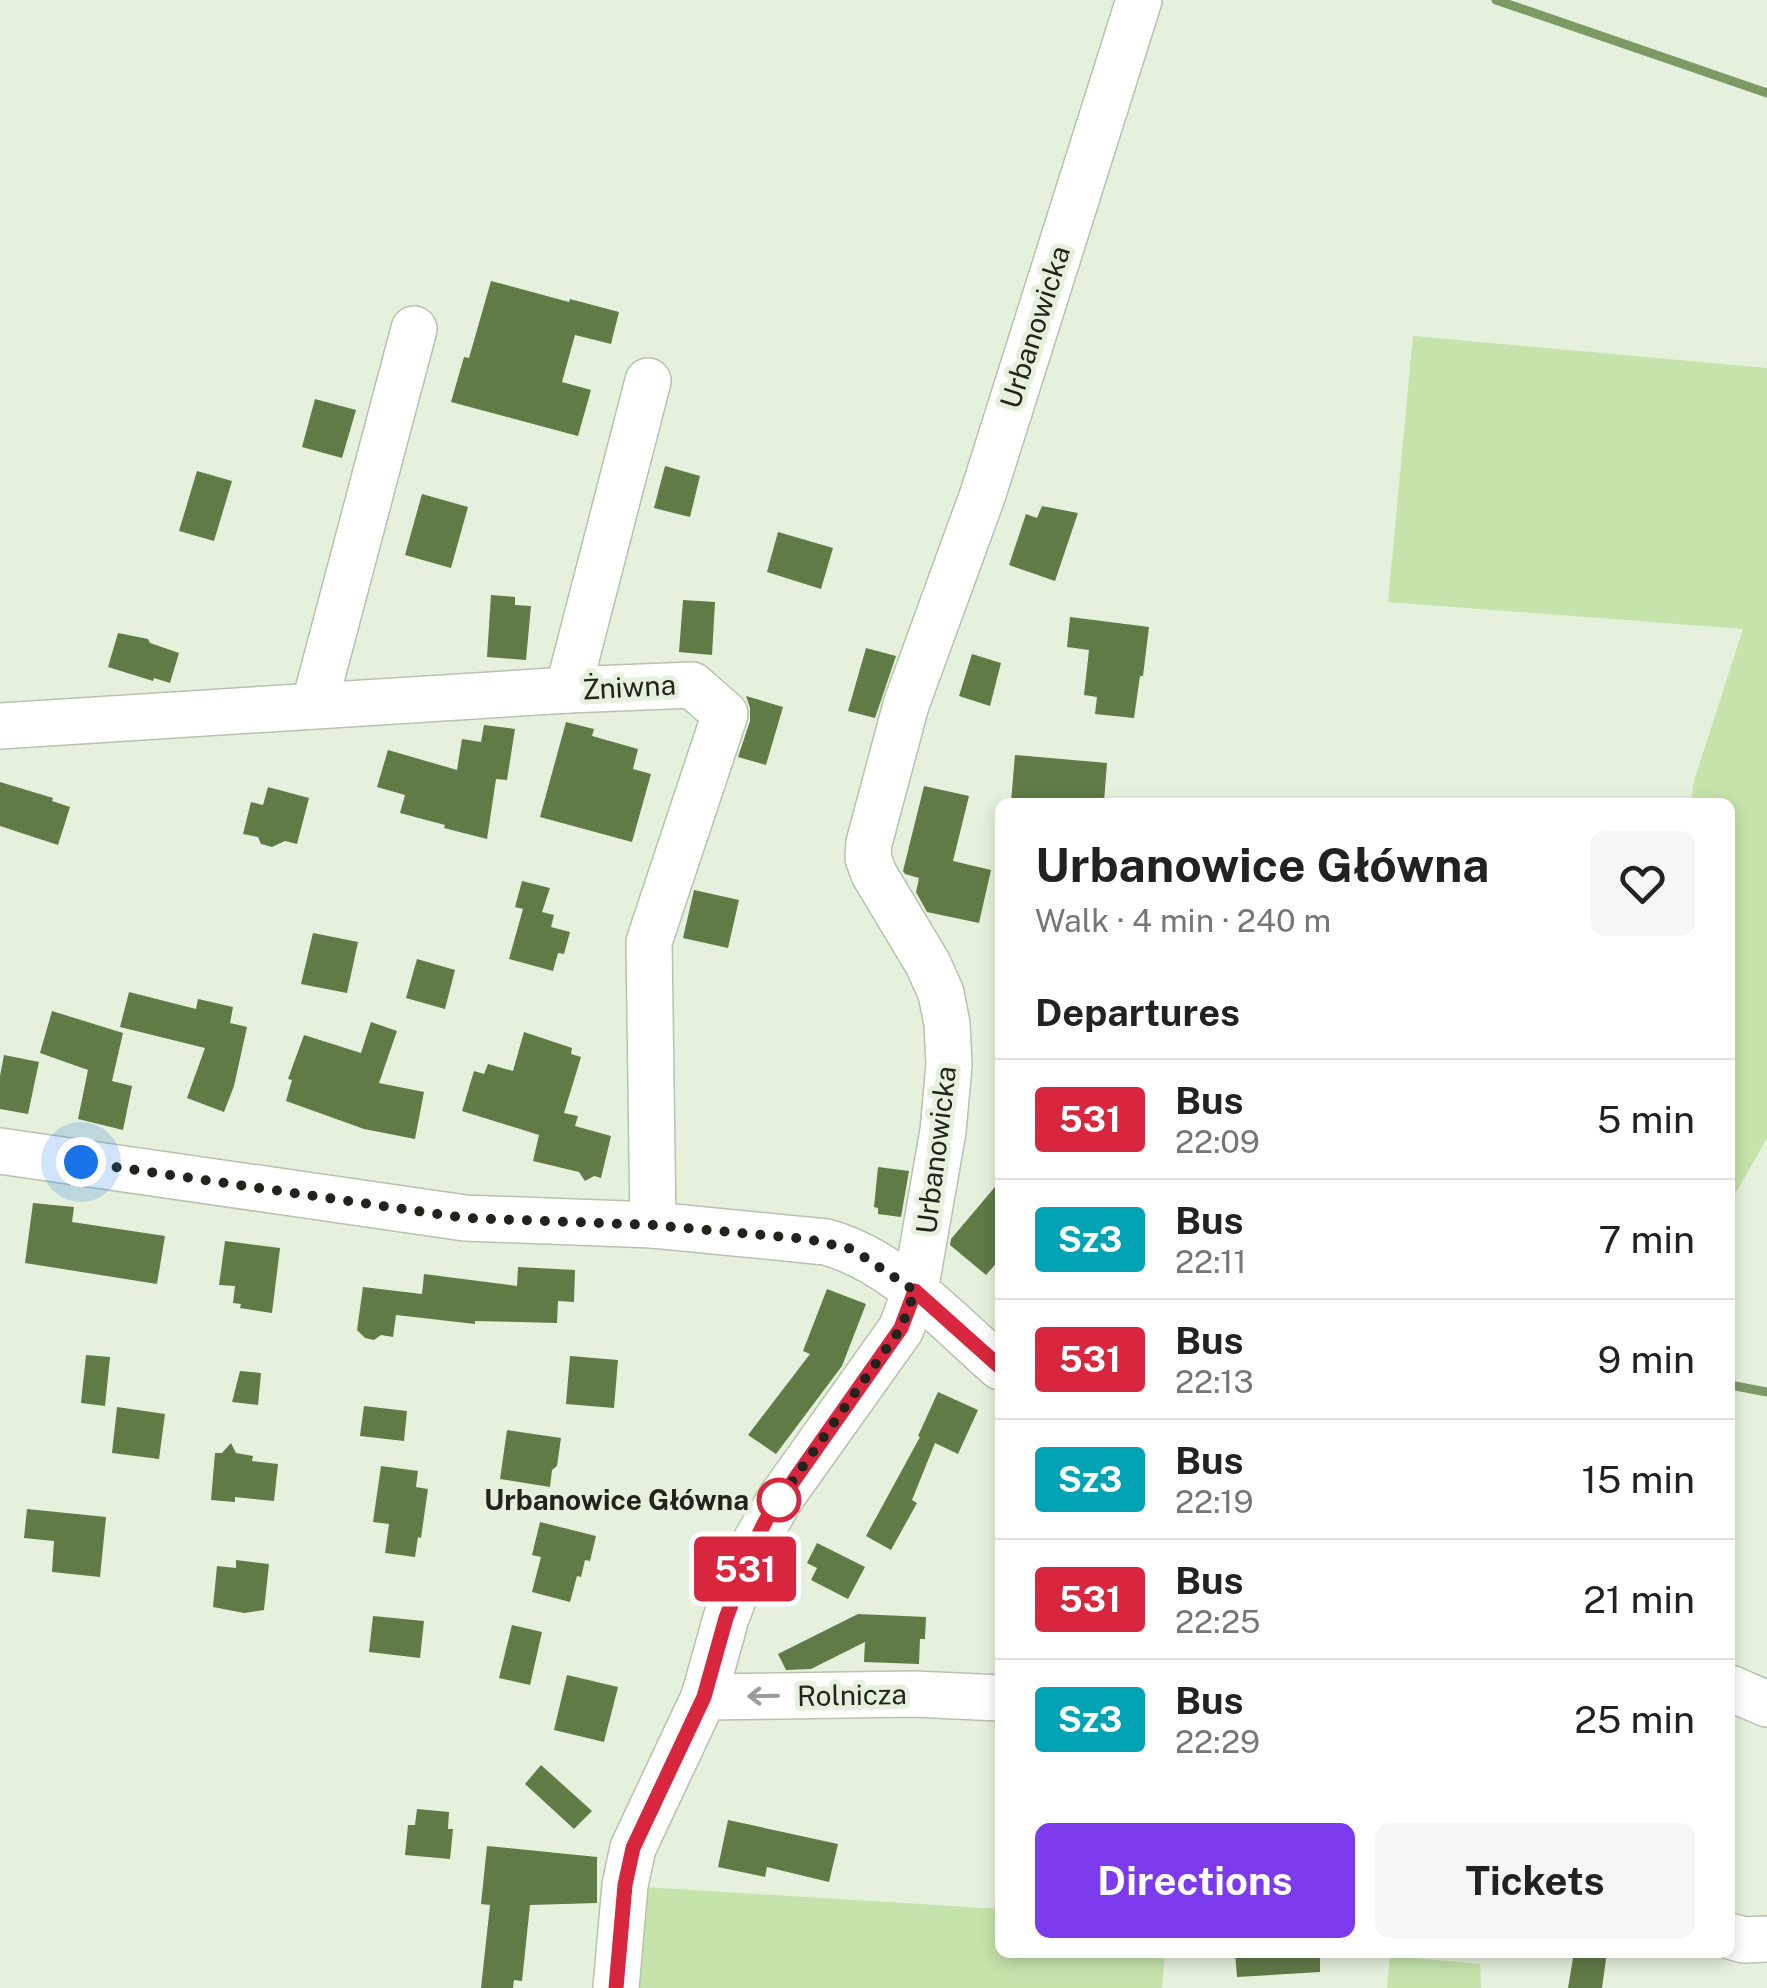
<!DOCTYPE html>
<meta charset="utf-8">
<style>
:root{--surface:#fff;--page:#f6f6f6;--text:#222;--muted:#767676;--line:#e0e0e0;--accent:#7c3aed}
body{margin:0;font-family:"Public Sans",sans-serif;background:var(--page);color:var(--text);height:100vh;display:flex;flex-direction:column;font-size:38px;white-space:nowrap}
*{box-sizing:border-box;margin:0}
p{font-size:32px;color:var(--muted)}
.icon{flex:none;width:55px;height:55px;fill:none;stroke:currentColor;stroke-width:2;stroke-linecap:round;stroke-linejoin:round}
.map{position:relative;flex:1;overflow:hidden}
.drawer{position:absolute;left:995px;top:798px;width:740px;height:1160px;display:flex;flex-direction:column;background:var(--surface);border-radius:15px;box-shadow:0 5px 15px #0003}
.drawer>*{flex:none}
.badge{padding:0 20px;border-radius:8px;font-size:35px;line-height:65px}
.you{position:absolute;width:50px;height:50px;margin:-25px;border:8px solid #fff;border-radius:50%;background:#1a73e8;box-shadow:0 0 0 15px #1a73e833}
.map>.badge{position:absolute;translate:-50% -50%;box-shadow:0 0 0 5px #fff}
h2{padding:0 40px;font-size:38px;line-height:90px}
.round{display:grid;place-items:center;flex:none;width:105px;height:105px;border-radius:15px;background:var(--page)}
.head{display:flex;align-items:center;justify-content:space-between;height:170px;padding:0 40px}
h1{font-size:48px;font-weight:700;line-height:75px}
.primary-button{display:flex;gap:20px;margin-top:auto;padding:20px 40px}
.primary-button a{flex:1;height:115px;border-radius:15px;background:var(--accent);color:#fff;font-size:40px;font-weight:700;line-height:115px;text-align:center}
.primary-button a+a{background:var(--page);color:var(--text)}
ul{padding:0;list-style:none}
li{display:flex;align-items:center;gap:30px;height:120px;padding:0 40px;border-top:2px solid var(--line)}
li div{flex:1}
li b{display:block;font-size:38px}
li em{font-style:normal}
li .badge{min-width:110px;font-weight:700;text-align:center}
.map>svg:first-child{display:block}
</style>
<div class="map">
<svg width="1767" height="1988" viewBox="0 0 1767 1988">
<rect width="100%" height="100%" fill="#e6f1dd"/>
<g fill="#c5e3ab">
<path d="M1413,336L1767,368V1138L1730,1203V802H1691L1694,781L1743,629L1388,602Z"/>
<path d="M644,1887L1000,1909V1952L1165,1953L1162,1988H635Z"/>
<path d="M1390,1956L1480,1964L1481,1988H1387Z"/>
</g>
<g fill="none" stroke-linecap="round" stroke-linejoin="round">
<g stroke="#7d9964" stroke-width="9">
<path d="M1496,0L1767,93"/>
<path d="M1730,1385L1767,1392"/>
</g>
</g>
<g fill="#607b46">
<path d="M491,281L569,302L570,299L619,312L611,344L575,335L562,382L591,390L578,436L451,402L464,357L469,358Z"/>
<path d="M315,399L356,410L342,458L302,447Z"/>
<path d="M665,466L700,476L690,517L654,508Z"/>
<path d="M197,471L232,481L214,541L179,531Z"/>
<path d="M422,494L468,507L451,568L405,555Z"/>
<path d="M1042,506L1078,513L1055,581L1009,565L1026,514L1037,518Z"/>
<path d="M778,532L833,548L821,589L767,572Z"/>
<path d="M491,595L515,597V605L531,606L526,660L487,657Z"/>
<path d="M683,600L715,602L712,655L679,652Z"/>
<path d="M1070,617L1149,627L1143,676H1140L1134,718L1095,714L1097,697L1084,695L1089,650L1067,647Z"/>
<path d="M118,633L148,639L150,643L179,653L170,683L154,678L153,681L108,667Z"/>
<path d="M866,648L896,656L875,718L848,711Z"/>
<path d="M972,654L1001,663L990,706L959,696Z"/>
<path d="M746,696L783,707L766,765L738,757L750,721V708Z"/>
<path d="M566,722L594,729L592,736L638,749L633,769L651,774L632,842L540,817Z"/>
<path d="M484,725L515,729L507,780L496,779L487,839L444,828L445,825L400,813L405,795L377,787L388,750L457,770L462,739L481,742Z"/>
<path d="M1015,755L1107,763L1104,802H1011Z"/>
<path d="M0,782L53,798L52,801L70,807L58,845L0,826Z"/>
<path d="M924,786L969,796L953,861L991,870L979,923L927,912L916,892L919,878L905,874L903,871Z"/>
<path d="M268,787L309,798L297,844L285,841L272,847L261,844L258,837L243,834L251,802L263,805Z"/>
<path d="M522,881L550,888L542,912L554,915L551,927L570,932L564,954L558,953L553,971L509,959L523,909L515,907Z"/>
<path d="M694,890L739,900L728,948L683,938Z"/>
<path d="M313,933L358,942L347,993L301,984Z"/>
<path d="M417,959L455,970L445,1009L406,998Z"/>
<path d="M129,992L196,1009L198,999L233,1007L230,1023L247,1027L234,1086L224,1112L187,1098L205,1048L120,1027Z"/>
<path d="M52,1011L123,1033L112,1081L132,1086L123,1130L78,1119L88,1070L40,1053Z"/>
<path d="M371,1022L397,1031L379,1083L424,1092L415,1139L364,1129L286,1101L292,1080L288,1079L304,1035L361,1053Z"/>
<path d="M524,1032L572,1048L571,1054L581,1057L564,1113L578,1116L575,1126L611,1136L601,1178L594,1176L585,1181L579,1172L533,1161L539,1135L462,1111L474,1071L484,1074L488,1064L513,1071Z"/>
<path d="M4,1055L39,1062L28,1114L0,1109V1076Z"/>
<path d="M878,1167L909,1171L901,1217L878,1214V1208L874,1207Z"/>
<path d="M1000,1181V1259L986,1275L950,1245L951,1239Z"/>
<path d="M33,1203L74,1207L72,1222L165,1236L157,1284L25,1263Z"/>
<path d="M225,1241L280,1248L272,1313L240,1308L241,1304L233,1303L235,1286L219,1285Z"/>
<path d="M518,1267L575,1270L574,1302L558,1301L557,1323L475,1321V1324L396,1315L393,1337L381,1335L374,1340L365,1338L357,1330L363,1287L422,1294L424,1274L517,1286Z"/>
<path d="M827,1289L866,1304L842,1366L776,1454L748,1435L810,1354L803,1351Z"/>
<path d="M86,1355L110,1357L105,1406L81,1403Z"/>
<path d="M570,1356L618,1360L614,1408L566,1404Z"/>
<path d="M240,1371L261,1373L258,1405L232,1402Z"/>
<path d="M938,1392L978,1410L958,1454L935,1443L912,1500L917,1503L891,1550L866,1536L920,1437L918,1436Z"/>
<path d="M364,1406L407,1411L404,1441L360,1436Z"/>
<path d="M117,1407L165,1414L159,1459L112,1453Z"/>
<path d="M507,1430L561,1438L557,1466L552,1470L550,1487L500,1479Z"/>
<path d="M231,1443L236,1453L253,1456L252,1461L278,1464L274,1501L235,1497V1502L211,1500L215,1453H222Z"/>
<path d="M381,1466L418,1471L416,1487L428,1489L421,1538L418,1537L415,1557L385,1553L389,1524L373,1522Z"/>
<path d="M27,1509L106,1517L100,1577L52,1572L54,1541L24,1538Z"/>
<path d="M540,1522L596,1536L590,1561L585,1560L581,1577L577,1576L570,1602L532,1592L541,1557L532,1555Z"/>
<path d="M817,1543L865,1567L848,1599L811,1580L817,1568L807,1563Z"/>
<path d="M236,1560L269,1564L264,1610L244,1613L213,1607L217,1566L236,1568Z"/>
<path d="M858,1614L926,1617L925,1639H920L919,1664L864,1662L865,1642L811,1669L786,1670L778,1654Z"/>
<path d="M373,1616L424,1621L420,1658L369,1652Z"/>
<path d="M512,1625L542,1632L530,1685L499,1678Z"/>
<path d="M567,1675L618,1687L604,1742L554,1730Z"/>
<path d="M541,1765L592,1811L574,1829L525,1784Z"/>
<path d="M417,1809L449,1812L448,1829H453L450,1859L405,1855L408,1825H415Z"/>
<path d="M728,1820L838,1844L829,1882L767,1867L765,1877L718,1867Z"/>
<path d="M487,1846L597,1857V1903L530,1905L522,1981L514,1980L513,1988H481L490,1905L481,1904Z"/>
<path d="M1235,1952H1320V1972L1237,1977Z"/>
<path d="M1574,1952H1607L1602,1988H1568Z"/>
</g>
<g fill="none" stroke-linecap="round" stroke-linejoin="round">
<defs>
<g id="minor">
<path d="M568,690L648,381"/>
<path d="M314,706L414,329"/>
<path d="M0,726L568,690L692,685L725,714L649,942L653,1225"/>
<path d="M0,1151L465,1218L653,1225L826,1242C893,1260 949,1322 1000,1367"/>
<path d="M1730,1688L1767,1704"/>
<path d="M704,1697L914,1694L1000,1698"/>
<path d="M1730,1936L1744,1940L1767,1939"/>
<path d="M616,1988L625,1885L633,1848L704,1697L726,1618L755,1542L780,1499L901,1329L915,1291L943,1131L949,1065L947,1024L941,993L928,964L874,874L868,858L869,843L906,705L983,494L1139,0"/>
</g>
</defs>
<use href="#minor" stroke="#b7c2ae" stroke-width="48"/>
<use href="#minor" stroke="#fff" stroke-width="45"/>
</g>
<defs><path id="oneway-shaft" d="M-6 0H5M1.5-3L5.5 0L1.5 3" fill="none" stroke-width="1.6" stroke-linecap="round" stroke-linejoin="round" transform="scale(2.5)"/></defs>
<use stroke="#9b9c99" href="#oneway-shaft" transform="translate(763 1696) rotate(179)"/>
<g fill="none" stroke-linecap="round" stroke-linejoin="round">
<defs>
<path id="line" d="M616,1988L625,1885L633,1848L704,1697L726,1618L755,1542L766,1520L901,1328L915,1291L1000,1367"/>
</defs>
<use href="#line" stroke="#fff" stroke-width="22"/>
<use href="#line" stroke="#d7263d" stroke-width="15"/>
<path stroke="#20241d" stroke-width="10" stroke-dasharray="0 18" d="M81,1162L465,1218L652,1225L807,1239L852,1249L915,1291L901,1328L779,1500"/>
</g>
<circle fill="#fff" stroke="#d7263d" stroke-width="5" cx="779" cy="1500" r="20"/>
<g text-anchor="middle" stroke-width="10" stroke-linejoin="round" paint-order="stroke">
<g font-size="28" fill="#20241d" stroke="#e6f1dd">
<text transform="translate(1035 327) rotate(-72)" y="10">Urbanowicka</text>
<text transform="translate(629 687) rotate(-3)" y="10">Żniwna</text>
<text transform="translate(936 1150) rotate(-83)" y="10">Urbanowicka</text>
<text transform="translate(852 1695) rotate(-1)" y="10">Rolnicza</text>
</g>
<g font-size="28" font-weight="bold" fill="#20241d" stroke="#e6f1dd" text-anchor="end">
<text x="749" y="1510">Urbanowice Główna</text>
</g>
</g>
</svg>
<div class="you" style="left:81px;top:1162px"></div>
<b class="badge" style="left:745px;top:1569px;background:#d7263d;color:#fff">531</b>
<section class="drawer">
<div class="head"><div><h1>Urbanowice Główna</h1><p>Walk · 4 min · 240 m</p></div><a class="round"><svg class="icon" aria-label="heart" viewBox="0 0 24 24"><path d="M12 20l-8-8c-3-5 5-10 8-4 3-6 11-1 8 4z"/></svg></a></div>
<h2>Departures</h2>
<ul>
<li><span class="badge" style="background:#d7263d;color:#fff">531</span><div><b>Bus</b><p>22:09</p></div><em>5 min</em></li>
<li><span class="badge" style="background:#00a3b4;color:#fff">Sz3</span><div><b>Bus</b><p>22:11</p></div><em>7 min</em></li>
<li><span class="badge" style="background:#d7263d;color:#fff">531</span><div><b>Bus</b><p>22:13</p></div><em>9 min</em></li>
<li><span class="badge" style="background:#00a3b4;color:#fff">Sz3</span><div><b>Bus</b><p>22:19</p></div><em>15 min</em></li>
<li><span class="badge" style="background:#d7263d;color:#fff">531</span><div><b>Bus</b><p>22:25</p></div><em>21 min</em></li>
<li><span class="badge" style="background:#00a3b4;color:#fff">Sz3</span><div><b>Bus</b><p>22:29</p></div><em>25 min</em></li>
</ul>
<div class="primary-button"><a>Directions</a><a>Tickets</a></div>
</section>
</div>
